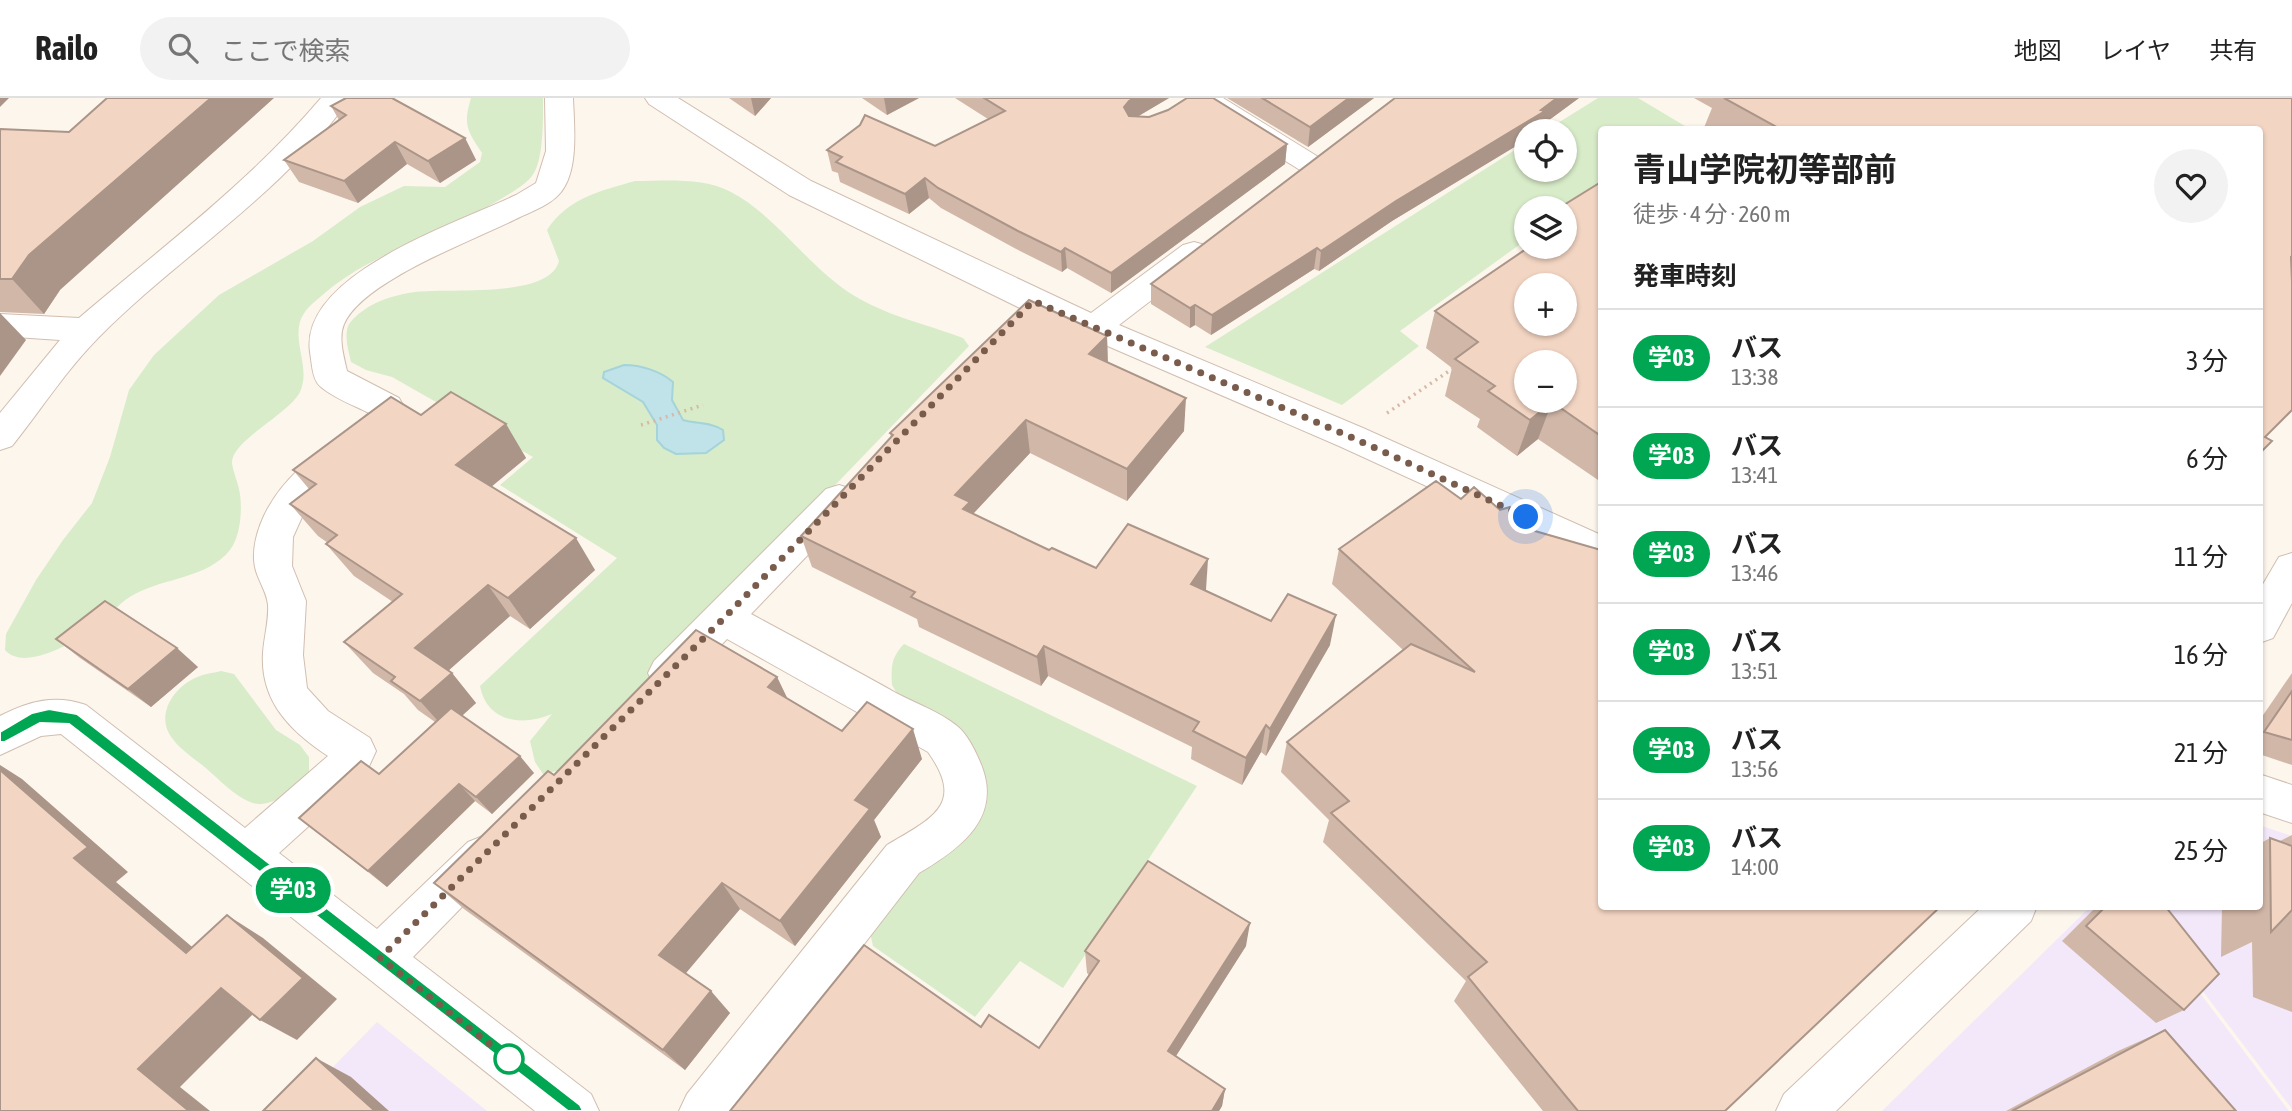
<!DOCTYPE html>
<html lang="ja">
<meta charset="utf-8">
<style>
:root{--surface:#fff;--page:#f2f2f2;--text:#222;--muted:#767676;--line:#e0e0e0}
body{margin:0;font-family:"Asap Condensed","Noto Sans JP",sans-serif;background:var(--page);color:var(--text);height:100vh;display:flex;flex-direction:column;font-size:26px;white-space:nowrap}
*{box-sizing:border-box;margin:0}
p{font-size:23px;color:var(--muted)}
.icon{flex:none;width:38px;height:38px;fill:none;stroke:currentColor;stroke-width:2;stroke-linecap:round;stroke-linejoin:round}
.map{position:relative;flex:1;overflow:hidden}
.sheet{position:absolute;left:1598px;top:28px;width:665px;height:784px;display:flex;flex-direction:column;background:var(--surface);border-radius:7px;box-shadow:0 2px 5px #0004}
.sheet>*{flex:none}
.badge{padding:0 14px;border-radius:23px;font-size:24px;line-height:46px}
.tools{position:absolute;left:1514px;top:21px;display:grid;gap:14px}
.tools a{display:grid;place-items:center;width:63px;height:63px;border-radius:50%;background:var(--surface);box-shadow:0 2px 5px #0004;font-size:35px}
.you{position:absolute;width:35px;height:35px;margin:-18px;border:5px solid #fff;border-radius:50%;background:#1a73e8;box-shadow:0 0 0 10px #1a73e833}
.map>.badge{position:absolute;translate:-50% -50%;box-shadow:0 0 0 4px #fff}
h2{padding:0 35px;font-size:26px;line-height:63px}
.round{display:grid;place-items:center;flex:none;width:74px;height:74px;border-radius:37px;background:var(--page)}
.summary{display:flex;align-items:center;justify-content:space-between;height:119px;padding:0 35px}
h1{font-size:33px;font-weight:700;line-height:52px}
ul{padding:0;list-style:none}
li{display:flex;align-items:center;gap:21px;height:98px;padding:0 35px;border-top:2px solid var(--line)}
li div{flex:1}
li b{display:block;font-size:26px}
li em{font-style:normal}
li .badge{min-width:77px;font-weight:700;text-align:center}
header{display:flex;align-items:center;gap:42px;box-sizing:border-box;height:98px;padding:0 35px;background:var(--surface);border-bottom:2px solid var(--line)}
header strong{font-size:33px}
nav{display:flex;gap:38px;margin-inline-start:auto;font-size:24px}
.search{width:490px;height:63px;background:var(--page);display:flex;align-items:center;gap:18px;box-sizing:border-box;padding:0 24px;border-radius:38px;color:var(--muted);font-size:26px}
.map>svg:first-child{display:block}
</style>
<header>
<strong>Railo</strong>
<div class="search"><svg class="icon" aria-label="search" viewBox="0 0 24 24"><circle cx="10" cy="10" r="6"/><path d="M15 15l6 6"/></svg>ここで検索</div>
<nav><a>地図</a><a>レイヤ</a><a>共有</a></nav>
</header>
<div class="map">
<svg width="2292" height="1013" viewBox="0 0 2292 1013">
<rect width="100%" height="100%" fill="#fdf6ec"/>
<g fill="#f3e8fa">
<path d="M2259,727L2292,738V1011L2139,809L2259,808Z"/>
<path d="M2091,808L2135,809L2289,1013H1882Z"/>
<path d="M377,924L487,1013H290Z"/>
</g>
<g fill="#d8ecc9">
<path d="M471,0H543C543,19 544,63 532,78C523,89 506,98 494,105C439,138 375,153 326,194C317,202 306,209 301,221C292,244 311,270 300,294C289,316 231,343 232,365C233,373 237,382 239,391C243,408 241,438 230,452C208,480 164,480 135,496C121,503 114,513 103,523C84,539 26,576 5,552L6,536L36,482L63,442L92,405L110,359L129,292L154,257L219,197L313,143L360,109L404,88L445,89L480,64L482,55C467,32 463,27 471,0Z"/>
<path d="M1598,0H1638L1690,31L1601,32V106L1564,110H1526V149H1538L1531,154L1519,147L1400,233L1419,248L1342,307L1205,249L1526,45V72H1564V33H1545Z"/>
<path d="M635,83C665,83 703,79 731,94C778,119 808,169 853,197C887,218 926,226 963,240L969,248L561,672L543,676L535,664L530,643L552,616C522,629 487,624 480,588L617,460L500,387L533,359L392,279L366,272L351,264C349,254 345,243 347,232C348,224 357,217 364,212C376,203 393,198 408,195C441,188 549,203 559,163L547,132C568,100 600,93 635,83Z"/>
<path d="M904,546L1197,688L1063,890L1020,863L975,919L873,848L869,830L901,787L974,728L892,587C891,570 891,559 904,546Z"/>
<path d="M221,573L234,576L276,632L300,647L309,659V674C295,688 282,704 261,706C243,707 221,683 208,672C197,662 180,652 172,640C155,618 173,590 195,580C203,576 213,575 221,573Z"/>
</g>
<path fill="#bfe3e8" stroke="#a5d3da" stroke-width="2" d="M624,267C641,267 660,273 673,284L672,302L683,322C697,326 711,324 723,332L724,342L706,355L676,356L664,350L657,342V327L643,304L603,280L604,274Z"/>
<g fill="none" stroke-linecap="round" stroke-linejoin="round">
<defs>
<g id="minor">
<path d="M321,0H350C285,94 178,159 99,239C67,271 40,313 12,348L0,352V315L60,242L0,238V216L79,220C161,150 251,83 321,0Z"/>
<path d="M545,0H573C574,27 579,72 561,94C552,106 533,113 520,119C477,141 363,182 344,226C338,240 344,259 347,273L399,300L404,309L396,331L340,374L307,408L293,439L292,468L306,503L303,557L307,590L328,613L370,640L376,653L365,677L279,755L377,831L468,744L483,738L498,744L505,758L498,772L413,859L591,996L599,1013H535L61,636L41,638L0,657V618C29,603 55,596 86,607L245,730L328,658C290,633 260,603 263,555C264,539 269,523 268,507C267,496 261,487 257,476C249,455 258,428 268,410C294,364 333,348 369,315C353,307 334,300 321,289C312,282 312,265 310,254C299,176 458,125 516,97L536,85L546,53Z"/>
<path d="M645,0H678L811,83L1091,215L1183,147L1194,144L1205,147L1210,154L1205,161L1119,227L1363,330L1601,437V468L1339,348L1022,211L789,97L649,6Z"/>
<path d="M1190,0H1223L1320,60L1325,66L1320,72L1310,75L1300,72L1194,6Z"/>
<path d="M839,387L852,391L857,401L852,411L751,516C799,542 848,568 896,595C915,605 940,614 957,628C967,636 975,652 980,664C1004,719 961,750 919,775L735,1013H679L687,996L887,747C932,720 966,707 928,654L727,541L682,587L668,592L654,587L648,575L654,563L826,391Z"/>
<path d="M2292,455V505L2273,540L2259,545V493L2279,459Z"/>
<path d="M2259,676L2292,687V725L2259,714Z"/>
<path d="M1983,808H2037L2031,823L1836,1013H1776L1784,996Z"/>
</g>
</defs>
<use href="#minor" stroke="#d1beb0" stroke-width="2"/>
<g stroke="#d9b8a5" stroke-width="3.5" stroke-dasharray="2 4.5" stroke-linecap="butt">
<path d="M1387,315L1455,269"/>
<path d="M641,327L703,307"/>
</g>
<use href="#minor" fill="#fff" fill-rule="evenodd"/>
</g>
<g fill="#d1b7a8">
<path d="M729,0H771L755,18Z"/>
<path d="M862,0H919L887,17Z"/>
<path d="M955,0H1169L1137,19L1287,46L1285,66L1111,195L1067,170L1062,174L1020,153L941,110L929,100L909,116L840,84L838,75L832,73L827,52L935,48L988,21Z"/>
<path d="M1227,0H1374L1308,49Z"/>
<path d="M1395,0H1579L1541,28L1539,33H1526V42L1392,123L1319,173L1314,171L1211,237L1195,227L1190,230L1151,206V186Z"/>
<path d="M1694,0H2292V312L2265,339L2259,32H1703L1712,10Z"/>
<path d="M331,8L465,40L476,62L440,85L407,66L358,105L299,84L284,62L339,22Z"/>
<path d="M0,31L60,192L44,216L0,214Z"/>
<path d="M1601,84V384L1538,341L1517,358L1477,329L1480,321L1445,298L1452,270L1426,250L1435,213L1564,149Z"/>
<path d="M1107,238L1108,265L1184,333L1127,403L1030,355L973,416L1049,452L1096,470L1206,492L1271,523L1330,547L1266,658L1261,654L1242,687L1191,661L1192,649L1048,578L1041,588L919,529L917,521L812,469L801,438L891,339L890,335Z"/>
<path d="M421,317L506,326L526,360L491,388L595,472L530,531L510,518L448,573L452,575L476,605L462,618L534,675L492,716L475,703L387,789L299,720L379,676L435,624L418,612L404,596L373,575L344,544L393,504L354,478L326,446L328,445L318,438L290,406L309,391L293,372Z"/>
<path d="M1436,383L1725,1013H1543L1454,903L1466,883L1323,744L1329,722L1281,674L1287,644L1403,552L1332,486L1339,451Z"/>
<path d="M56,541L198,569L151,609L80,560Z"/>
<path d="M2292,575V667L2259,656V623Z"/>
<path d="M777,579L787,600L842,633L922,661L874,722L881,739L795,848L740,811L685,875L730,915L685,972L464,811L434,785L554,677Z"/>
<path d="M2292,737V924V914L2253,899L2252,844L2221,859L2222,808H2259V746L2270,740L2280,743Z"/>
<path d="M2097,808H2165L2184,912L2156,925L2062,843Z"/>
<path d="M1246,848L1176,958L1225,991L1222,1008L1219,1013H730L981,929L1039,950L1089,877L1087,875L1085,853Z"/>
<path d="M2165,932L2236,1013H2006L2118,953Z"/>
</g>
<g fill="#aa9588">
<path d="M0,0H9L0,9Z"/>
<path d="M211,0H274L60,192L44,216L12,181L29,157Z"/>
<path d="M751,0H771L755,18Z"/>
<path d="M884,0H919L887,17Z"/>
<path d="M1134,0H1169L1130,23L1124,9L1129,3Z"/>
<path d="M1349,0H1374L1308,49L1310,29Z"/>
<path d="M1557,0H1579L1541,28L1539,33H1526V42L1392,123L1319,173L1321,153L1396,103L1541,12Z"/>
<path d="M465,40L476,62L440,85L428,63Z"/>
<path d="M395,44L407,66L358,105L344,83Z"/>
<path d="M1287,46L1285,66L1111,195V175Z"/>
<path d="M925,80L929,100L909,116L905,96Z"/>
<path d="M1065,150L1067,170L1062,174L1061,154Z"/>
<path d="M1317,150L1314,171L1211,237L1212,217Z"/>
<path d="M1195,207V227L1190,230V210Z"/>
<path d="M0,215L26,242L0,278Z"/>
<path d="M1107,238L1108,272L1089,256Z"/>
<path d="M1186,300L1184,333L1127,403V371Z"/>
<path d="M1552,304L1538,341L1517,358L1530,322Z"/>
<path d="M1026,322L1030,355L972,417L975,435L955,397Z"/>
<path d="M506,326L526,360L478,400L456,367Z"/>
<path d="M576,440L595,472L530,531L508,500Z"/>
<path d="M1208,461L1206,492L1190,517L1191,486Z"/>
<path d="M488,487L510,518L440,580L415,550Z"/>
<path d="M1336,517L1330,547L1266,658L1270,631Z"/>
<path d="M1044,548L1048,578L1041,588L1037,559Z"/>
<path d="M177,550L198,569L151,609L128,591Z"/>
<path d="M452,575L476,605L446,632L420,603Z"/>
<path d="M777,579L792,610L768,589Z"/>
<path d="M1266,627L1261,654L1242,687L1246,660Z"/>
<path d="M913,631L922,661L874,722L881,739L795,848L780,823L855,702Z"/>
<path d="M520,658L534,675L492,716L476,699Z"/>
<path d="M0,667L22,681L128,774L116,784L225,877L186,855L74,760L0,672Z"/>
<path d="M459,686L475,703L387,789L368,773Z"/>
<path d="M722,785L740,811L681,881L659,857Z"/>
<path d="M227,817L263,840L337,901L297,942L260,922Z"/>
<path d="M1250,825L1246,848L1167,972L1168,953Z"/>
<path d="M221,890L259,910L180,989L210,1013H189L138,971Z"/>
<path d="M711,893L730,915L685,972L663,952Z"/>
<path d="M316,960L351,979L389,1013H375Z"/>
<path d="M1225,991L1222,1008L1219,1013H1212Z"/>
</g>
<g fill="#f3d5c3" stroke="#aa9588" stroke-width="2" fill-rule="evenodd">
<path d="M107,0H211L29,157L12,181H0V31L69,34Z"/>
<path d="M346,0H392L465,40L428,63L395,44L344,83L284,62L346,17L331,8Z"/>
<path d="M984,0H1134L1129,3L1124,9L1129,18L1149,19L1168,12L1187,0H1213L1287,46L1111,175L1065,150L1061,154L1018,133L938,90L925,80L905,96L836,64L842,59L827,52L860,27L865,17L935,48L1005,13Z"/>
<path d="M1262,0H1349L1310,29Z"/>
<path d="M1395,0H1557L1541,12L1545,13L1396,103L1321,153L1317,150L1212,217L1195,207L1190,210L1151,186Z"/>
<path d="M1724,0H2292V158L2291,159L2292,184V312L2265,339L2272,343L2259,356V32H1782Z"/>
<path d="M1601,84V338L1552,304L1530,322L1488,293L1495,288L1455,261L1478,244L1435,213L1529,149H1564V110H1559ZM1526,187H1564V226H1526ZM1526,264H1564V303H1526Z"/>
<path d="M1029,202L1107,238L1089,256L1186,300L1127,371L1026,322L955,397L970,404L963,411L1049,452L1052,450L1096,470L1128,426L1208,461L1191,486L1271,523L1288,496L1336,517L1270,631L1266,627L1246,660L1193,633L1199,624L1044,548L1037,559L911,499L915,494L801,438L893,337L890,335Z"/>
<path d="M451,294L506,326L456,367L576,440L508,500L488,487L415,550L452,575L420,603L391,583L395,579L344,544L402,496L326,446L337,437L290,406L316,386L293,372L391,299L421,317Z"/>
<path d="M1436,383L1461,401L1474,389L1500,412L1510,409L1535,433L1601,452V808H1941L1725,1013H1578L1468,879L1487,864L1331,715L1349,703L1287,644L1411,546L1475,574L1339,451Z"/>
<path d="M105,503L177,550L128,591L56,541Z"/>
<path d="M696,532L777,579L768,589L842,633L867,604L913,631L855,702L870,711L780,823L722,785L659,857L711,893L663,952L434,785L548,673L554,677Z"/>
<path d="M2292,593V642L2264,634Z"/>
<path d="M451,610L520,658L476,699L459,686L368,773L299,720L361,663L379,676Z"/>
<path d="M0,672L88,749L74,760L186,855L227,817L303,880L260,922L221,890L138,971L189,1013H0Z"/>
<path d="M2270,740L2292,748V812L2271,834Z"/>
<path d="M1148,763L1250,825L1168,953L1225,991L1212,1013H730L864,847L981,929L989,917L1039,950L1099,863L1085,853Z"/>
<path d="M2106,808H2165L2219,876L2184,912L2086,828Z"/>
<path d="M2165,932L2236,1013H2012Z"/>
<path d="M316,960L375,1013H263Z"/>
</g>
<path fill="#00a651" stroke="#fff" stroke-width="2" d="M49,611L77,616L580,1007L583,1013H568L69,626L40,625L5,644H0V634L32,615Z"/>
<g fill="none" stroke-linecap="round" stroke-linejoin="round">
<path stroke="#7a5c4d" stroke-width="7" stroke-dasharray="0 12.6" d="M509,961L380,860L724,520L1033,203L1351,339L1526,419"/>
</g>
<circle fill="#fff" stroke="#00a651" stroke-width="3.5" cx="509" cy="961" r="14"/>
</svg>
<div class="tools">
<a><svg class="icon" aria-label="locate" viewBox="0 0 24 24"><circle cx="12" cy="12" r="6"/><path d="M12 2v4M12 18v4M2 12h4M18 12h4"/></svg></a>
<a><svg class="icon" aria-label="layers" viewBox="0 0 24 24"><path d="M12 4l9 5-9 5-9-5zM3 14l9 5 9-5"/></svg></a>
<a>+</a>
<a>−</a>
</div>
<div class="you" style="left:1526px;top:419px"></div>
<b class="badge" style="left:293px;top:792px;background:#00a651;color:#fff">学03</b>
<section class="sheet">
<div class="summary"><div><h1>青山学院初等部前</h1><p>徒歩 · 4 分 · 260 m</p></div><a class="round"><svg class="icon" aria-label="heart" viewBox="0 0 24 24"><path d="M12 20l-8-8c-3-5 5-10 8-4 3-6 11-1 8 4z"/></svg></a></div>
<h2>発車時刻</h2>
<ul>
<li><span class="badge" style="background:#00a651;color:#fff">学03</span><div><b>バス</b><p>13:38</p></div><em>3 分</em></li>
<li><span class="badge" style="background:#00a651;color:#fff">学03</span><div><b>バス</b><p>13:41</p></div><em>6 分</em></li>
<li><span class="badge" style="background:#00a651;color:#fff">学03</span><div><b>バス</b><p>13:46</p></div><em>11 分</em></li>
<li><span class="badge" style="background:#00a651;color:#fff">学03</span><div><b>バス</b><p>13:51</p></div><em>16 分</em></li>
<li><span class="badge" style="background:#00a651;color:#fff">学03</span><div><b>バス</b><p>13:56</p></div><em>21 分</em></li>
<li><span class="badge" style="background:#00a651;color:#fff">学03</span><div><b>バス</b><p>14:00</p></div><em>25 分</em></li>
</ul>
</section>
</div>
